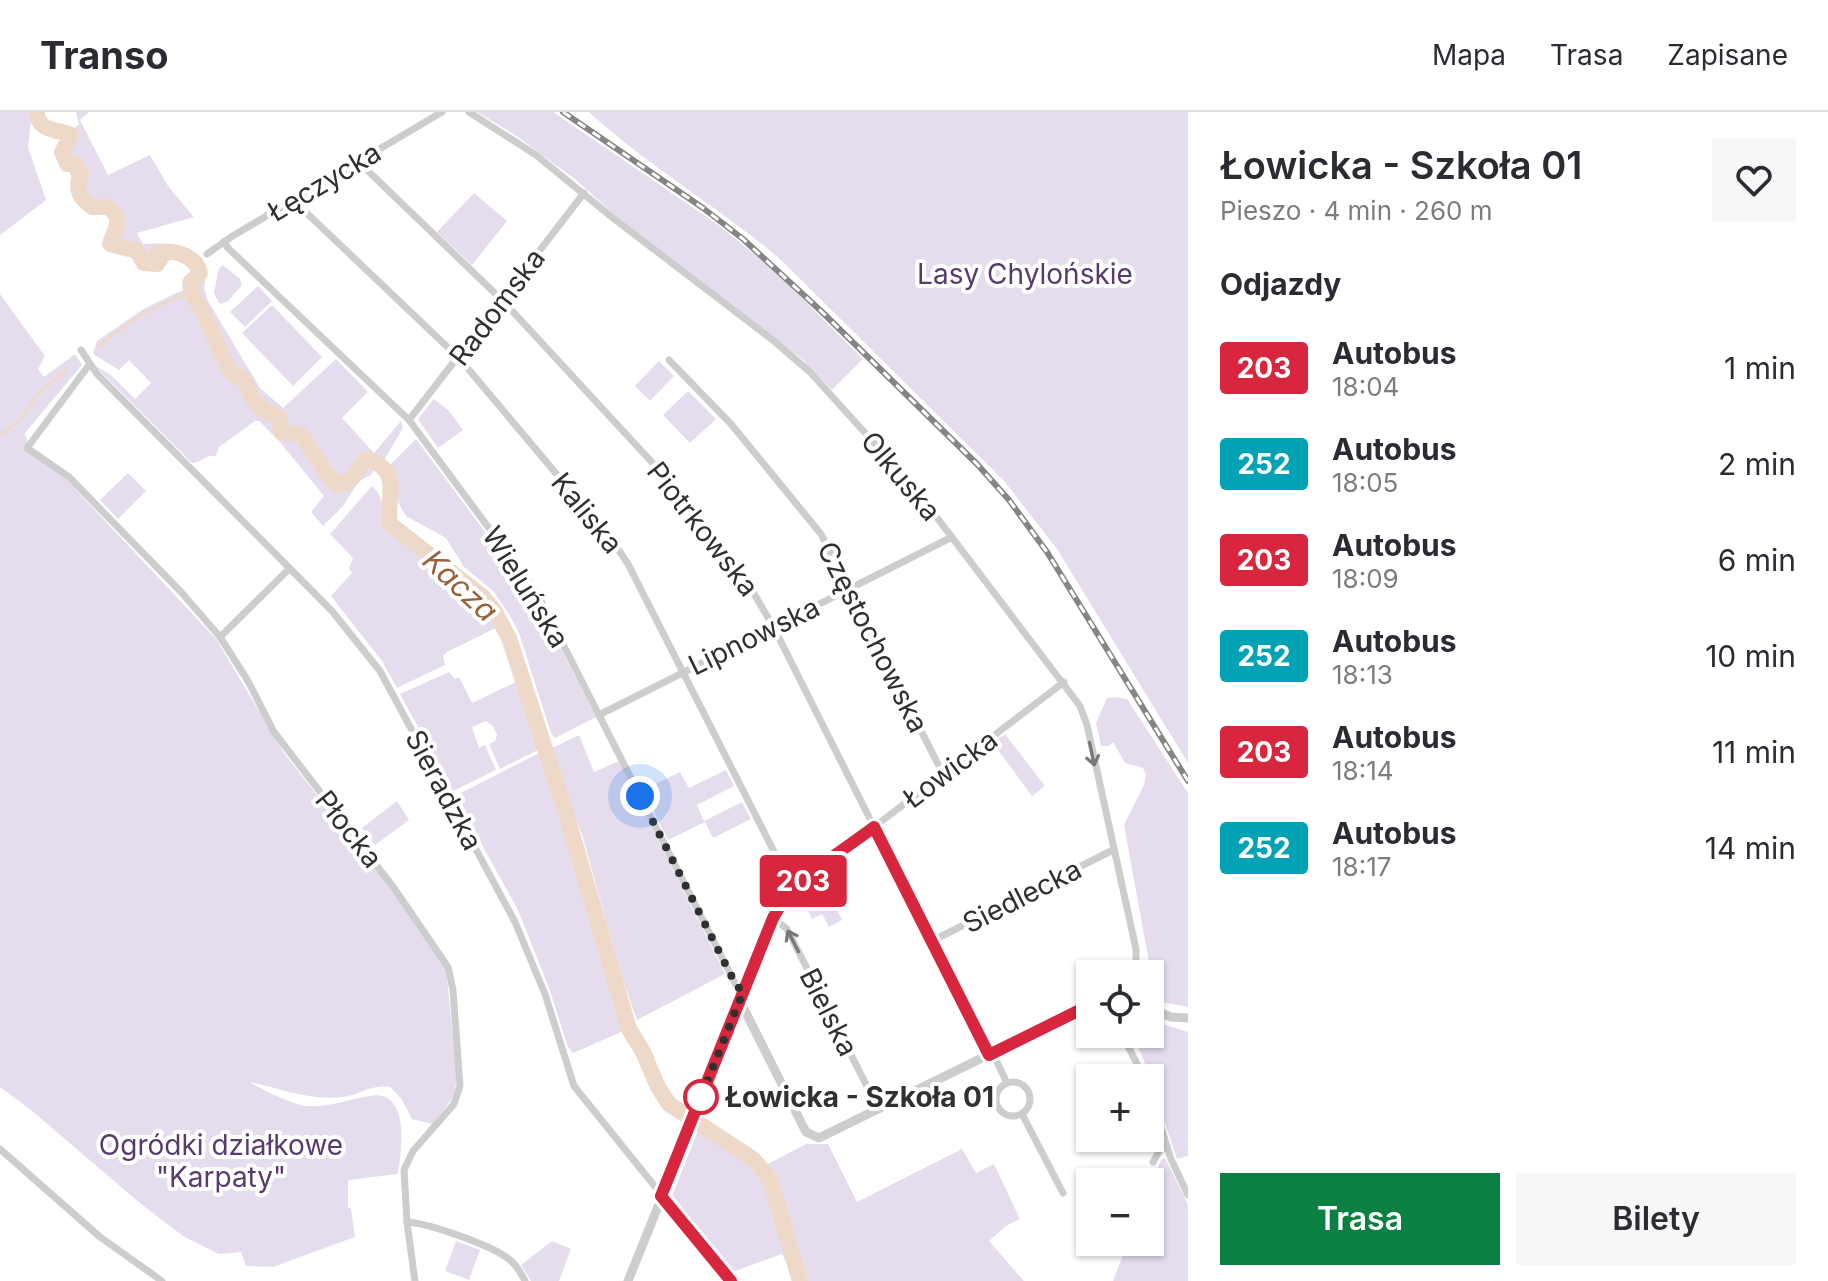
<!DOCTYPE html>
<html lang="pl">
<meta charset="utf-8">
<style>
:root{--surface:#fff;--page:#f7f7f7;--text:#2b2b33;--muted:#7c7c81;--line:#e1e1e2;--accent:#0b8043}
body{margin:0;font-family:Inter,sans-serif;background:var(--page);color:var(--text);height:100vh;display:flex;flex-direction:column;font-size:30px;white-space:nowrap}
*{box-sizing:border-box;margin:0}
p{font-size:26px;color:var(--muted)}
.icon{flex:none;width:44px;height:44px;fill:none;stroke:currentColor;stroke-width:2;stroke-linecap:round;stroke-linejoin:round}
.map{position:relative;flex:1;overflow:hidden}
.drawer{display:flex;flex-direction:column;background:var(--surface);width:640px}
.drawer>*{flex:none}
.badge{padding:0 16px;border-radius:6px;font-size:28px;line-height:52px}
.buttons{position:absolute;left:1076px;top:848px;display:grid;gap:16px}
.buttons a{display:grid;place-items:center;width:88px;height:88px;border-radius:0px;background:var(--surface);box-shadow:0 2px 6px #0004;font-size:40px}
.you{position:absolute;width:40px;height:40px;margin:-20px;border:6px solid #fff;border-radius:50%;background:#1a73e8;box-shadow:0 0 0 12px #1a73e833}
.map>.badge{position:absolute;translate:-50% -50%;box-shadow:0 0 0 4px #fff}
h2{padding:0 32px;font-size:30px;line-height:72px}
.round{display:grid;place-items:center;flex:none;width:84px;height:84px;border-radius:0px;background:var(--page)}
.overview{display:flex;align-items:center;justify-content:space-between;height:136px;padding:0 32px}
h1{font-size:38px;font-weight:600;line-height:60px}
.button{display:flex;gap:16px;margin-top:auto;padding:16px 32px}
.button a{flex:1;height:92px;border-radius:0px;background:var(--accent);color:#fff;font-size:32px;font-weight:600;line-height:92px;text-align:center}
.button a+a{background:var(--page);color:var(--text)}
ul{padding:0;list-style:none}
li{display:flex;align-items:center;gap:24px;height:96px;padding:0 32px}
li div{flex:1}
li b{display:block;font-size:30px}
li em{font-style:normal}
li .badge{min-width:88px;font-weight:700;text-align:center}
header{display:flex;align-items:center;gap:48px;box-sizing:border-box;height:112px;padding:0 40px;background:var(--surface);border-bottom:2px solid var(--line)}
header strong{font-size:38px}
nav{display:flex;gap:44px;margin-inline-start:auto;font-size:28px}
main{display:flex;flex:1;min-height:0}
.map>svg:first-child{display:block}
</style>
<header>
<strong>Transo</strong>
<nav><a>Mapa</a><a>Trasa</a><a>Zapisane</a></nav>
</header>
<main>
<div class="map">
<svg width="1188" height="1169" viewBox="0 0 1188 1169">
<rect width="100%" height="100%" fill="#fff"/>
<g fill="#e5ddee">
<path d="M0,0H32L28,35L46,88L0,123Z"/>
<path d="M76,0H89L80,8L108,63L150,43L168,74L194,105L137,121L143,132C174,131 187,130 207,156L204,176L208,189L260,276L283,296L336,247L368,280L342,306L374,341L401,309L403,316L383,350L377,344L371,353L374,356L371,363L359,369L343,394L323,414L311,400L324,384L279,329L259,309H255L219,335L216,344C206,342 201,351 192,351L93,252L112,264L135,287L151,271L129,248L119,258L93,242L97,229L145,196L185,177L193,160L186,148H170L162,156C147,159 144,150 133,143C126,139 116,136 108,133L107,129L118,110C112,95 107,92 92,92L80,73L84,68L80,54L66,38L73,30L71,19L79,12Z"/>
<path d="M477,0H553L714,110L773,157L863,247L832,278L802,247L616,104L576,68L518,25Z"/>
<path d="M589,0H1188V651L1057,437L1004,369L781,148C719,95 649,55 589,0Z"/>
<path d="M474,81L507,109L472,153L437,120Z"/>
<path d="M223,153L240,167L242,173L228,189L221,192L218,190L214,180L219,156Z"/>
<path d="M258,174L272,189L245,215L230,200Z"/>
<path d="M0,182L45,244L38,257L44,265L75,242L82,253L25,321L31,343L65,366L216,527L284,641L391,777L446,857L457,965L454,984L433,1012L412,1007L401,986L390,975C369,972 361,983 342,985C309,989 280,976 249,970C262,977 293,993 307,994C328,996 349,987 369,984C410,976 402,1036 398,1062L348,1068V1096H351L355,1125L273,1155L246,1154L241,1140L219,1142L183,1124L141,1092L31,998L0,975Z"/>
<path d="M272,193L322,245L293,274L242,221Z"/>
<path d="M659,249L674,264L650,289L635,274Z"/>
<path d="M688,279L716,307L690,331L663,303Z"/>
<path d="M434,287L449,299L463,318L438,336L418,307Z"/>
<path d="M416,327L537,490L596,605L555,626L551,621L519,521L509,502L493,479L464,455L446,426L406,404L398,390L394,365L388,355Z"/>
<path d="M128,361L146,379L118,407L100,388Z"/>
<path d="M372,374C389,388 377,407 391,418C428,447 473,474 498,515L447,540L443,544L445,553L397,576L382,549L331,484L352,461L349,456L353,446L330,422Z"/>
<path d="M449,560L455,567L459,565L472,591L516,570L535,621L538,638L500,657L489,632L495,629L497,623L493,614L486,609L472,615L479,636L485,633L496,658L453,679L400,582Z"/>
<path d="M1116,585L1127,587L1188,681V895L1150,888V862H1143L1149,850L1124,713L1144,673L1146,663L1143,656L1125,651L1113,630L1109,634H1101L1096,611L1107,586Z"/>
<path d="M1005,622L1045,674L1032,684L993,631Z"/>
<path d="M579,623L594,660L619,649L725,862L637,908L620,860L583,726L550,637Z"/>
<path d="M539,641L545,659L550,660L552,676L571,728L621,916V920L573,941L568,935L550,879L518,798L455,684Z"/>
<path d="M726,658L734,674L697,693L704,709L742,690L751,707L713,726L705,710L668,728L643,678L680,660L689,676Z"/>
<path d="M397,689L409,708L375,733L362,716Z"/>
<path d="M817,765L827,777L842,808L829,815L822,802L812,807L799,779Z"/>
<path d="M1150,908L1188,920V1044L1177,1047L1150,966L1144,957L1146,954L1133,922H1150Z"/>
<path d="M703,1006L756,1045L764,1054L806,1032H828L857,1090L962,1037L976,1061L994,1052L1020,1107L1006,1114L989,1129L1024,1169H795L782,1142L733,1160L674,1092L672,1084Z"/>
<path d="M1165,1046L1188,1092V1169H1113L1128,1130H1150V1076L1161,1048Z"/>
<path d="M456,1129L480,1138L469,1168L445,1159Z"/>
<path d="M552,1129L571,1137L559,1169H531L521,1153Z"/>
</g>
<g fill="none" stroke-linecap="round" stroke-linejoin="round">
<g stroke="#eed9c9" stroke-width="3">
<path d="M97,235C126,213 154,190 191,182"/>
<path d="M0,324L21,307L38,282L66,258"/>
</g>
<path stroke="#eed9c9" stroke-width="16" d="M37,0C37,20 58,17 71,23L62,40L67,52H76L78,60L81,61C75,77 78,85 92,95H108C125,108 114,117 110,132L137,139L144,151L157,152L159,149L156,142C172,136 196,143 200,161L190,171C191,185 200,193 206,206C215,226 221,244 233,263C250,267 245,275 253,287C259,297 270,301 280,306L281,320L301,323L327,362L338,373C354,373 356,356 367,347C404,360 385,383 390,412L482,484L494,498L509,526L566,701L629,917L643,940L658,975L669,992L753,1047L770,1067L800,1169"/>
<g stroke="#cdcdcd" stroke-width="7">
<path d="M469,0L536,43L613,106L774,229L810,260L913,374L1080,594L1087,613L1136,837V850L1131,862"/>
<path d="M360,49L366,57L503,189L684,385L738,454L774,516L874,715L1064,570"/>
<path d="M293,88L459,246L612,428L628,452L793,777"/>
<path d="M224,130L228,136L409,308L537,481L736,873L743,880"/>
<path d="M207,142L231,125L442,0"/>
<path d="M81,238L97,262L332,499L380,559L515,810L545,882L574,974L731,1169"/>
<path d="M669,248L731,312L821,422L943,662"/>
<path d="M89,253L27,336L69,365L182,481L220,525L248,569L274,620L394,776L448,855L453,878L460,974L454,992L413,1039L404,1058L407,1110L415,1169"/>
<path d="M409,308L584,81"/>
<path d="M220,525L289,457"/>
<path d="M599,603L952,425"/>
<path d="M773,806L787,817L879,998"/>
<path d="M932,829L1113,738"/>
<path d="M1122,922L1144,966"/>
<path d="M989,943L996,948L1007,971"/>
<circle cx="1013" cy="987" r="17"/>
<path d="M1150,981L1171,1047L1188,1083"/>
<path d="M1022,1002L1063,1081"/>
<path d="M0,1037L100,1125L162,1169"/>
<path d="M1153,1050L1160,1038L1167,1034"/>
<path d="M407,1110C428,1111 494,1134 510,1148C517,1154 521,1161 525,1169"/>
</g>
<g stroke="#cdcdcd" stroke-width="9">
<path d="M740,889L806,1020L819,1026L1090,893"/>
<path d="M1150,897L1171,905L1188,906"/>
<path d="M628,1169L780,792L793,777L874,715L989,943"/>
</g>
<defs>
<path id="rail" d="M563,0L703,96L743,127L821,199L977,352L1009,388L1047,440L1188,669"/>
</defs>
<use href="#rail" stroke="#858585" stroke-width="6"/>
<use href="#rail" stroke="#fff" stroke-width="3" stroke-dasharray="9" stroke-linecap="butt"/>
</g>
<defs><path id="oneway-shaft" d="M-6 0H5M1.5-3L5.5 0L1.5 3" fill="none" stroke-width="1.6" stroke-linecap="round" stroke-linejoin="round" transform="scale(2)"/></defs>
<g stroke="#777">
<use href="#oneway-shaft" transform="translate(1092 642) rotate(78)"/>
<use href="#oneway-shaft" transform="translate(793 829) rotate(-117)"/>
</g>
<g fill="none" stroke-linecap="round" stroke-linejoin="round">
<defs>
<path id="line" d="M731,1169L661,1084L773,806C793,766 839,742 874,715L989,943L1090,893"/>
</defs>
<use href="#line" stroke="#fff" stroke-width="18"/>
<use href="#line" stroke="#d7263d" stroke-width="12"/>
<path stroke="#303030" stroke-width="8" stroke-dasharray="0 14.4" d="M640,684L736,873L743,880L701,985"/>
</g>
<circle fill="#fff" stroke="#d7263d" stroke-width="4" cx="701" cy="985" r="16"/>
<g text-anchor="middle" stroke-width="8" stroke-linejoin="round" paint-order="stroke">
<g font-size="28" fill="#303030" stroke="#fff">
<text transform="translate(324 70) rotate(-31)" y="10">Łęczycka</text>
<text transform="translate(497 195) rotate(-53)" y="10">Radomska</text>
<text transform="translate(901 364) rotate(50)" y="10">Olkuska</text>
<text transform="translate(587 401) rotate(51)" y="10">Kaliska</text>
<text transform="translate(703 417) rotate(52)" y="10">Piotrkowska</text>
<text transform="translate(526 475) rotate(58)" y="10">Wieluńska</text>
<text transform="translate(754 524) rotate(-26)" y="10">Lipnowska</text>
<text transform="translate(873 525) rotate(63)" y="10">Częstochowska</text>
<text transform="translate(950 657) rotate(-37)" y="10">Łowicka</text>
<text transform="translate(444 678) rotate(62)" y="10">Sieradzka</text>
<text transform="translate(349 717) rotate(52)" y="10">Płocka</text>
<text transform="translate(1022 784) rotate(-27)" y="10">Siedlecka</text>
<text transform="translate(829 900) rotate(63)" y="10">Bielska</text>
</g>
<g font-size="28" fill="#583b6e" stroke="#fff">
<text x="1025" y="172">Lasy Chylońskie</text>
<text x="221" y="1043">Ogródki działkowe<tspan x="221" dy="32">"Karpaty"</tspan></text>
</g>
<g font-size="28" font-weight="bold" fill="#303030" stroke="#fff" text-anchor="start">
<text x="725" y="995">Łowicka - Szkoła 01</text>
</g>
<g font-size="30" font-style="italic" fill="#976139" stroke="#fff">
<text transform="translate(460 474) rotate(43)" y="10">Kacza</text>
</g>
</g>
</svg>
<div class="buttons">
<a><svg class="icon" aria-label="locate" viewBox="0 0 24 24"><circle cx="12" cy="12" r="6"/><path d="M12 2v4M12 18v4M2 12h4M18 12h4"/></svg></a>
<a>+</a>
<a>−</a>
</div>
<div class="you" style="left:640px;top:684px"></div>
<b class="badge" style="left:803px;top:769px;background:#d7263d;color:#fff">203</b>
</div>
<section class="drawer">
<div class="overview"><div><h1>Łowicka - Szkoła 01</h1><p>Pieszo · 4 min · 260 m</p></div><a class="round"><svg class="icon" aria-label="heart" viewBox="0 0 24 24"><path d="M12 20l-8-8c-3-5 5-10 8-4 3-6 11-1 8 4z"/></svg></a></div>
<h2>Odjazdy</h2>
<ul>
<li><span class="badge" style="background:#d7263d;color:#fff">203</span><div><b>Autobus</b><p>18:04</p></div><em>1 min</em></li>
<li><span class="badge" style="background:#00a3b4;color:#fff">252</span><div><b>Autobus</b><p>18:05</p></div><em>2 min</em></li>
<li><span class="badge" style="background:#d7263d;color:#fff">203</span><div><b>Autobus</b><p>18:09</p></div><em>6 min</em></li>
<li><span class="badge" style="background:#00a3b4;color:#fff">252</span><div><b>Autobus</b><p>18:13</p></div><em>10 min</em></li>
<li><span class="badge" style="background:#d7263d;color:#fff">203</span><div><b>Autobus</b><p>18:14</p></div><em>11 min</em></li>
<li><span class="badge" style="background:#00a3b4;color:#fff">252</span><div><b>Autobus</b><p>18:17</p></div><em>14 min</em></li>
</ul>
<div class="button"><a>Trasa</a><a>Bilety</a></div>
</section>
</main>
